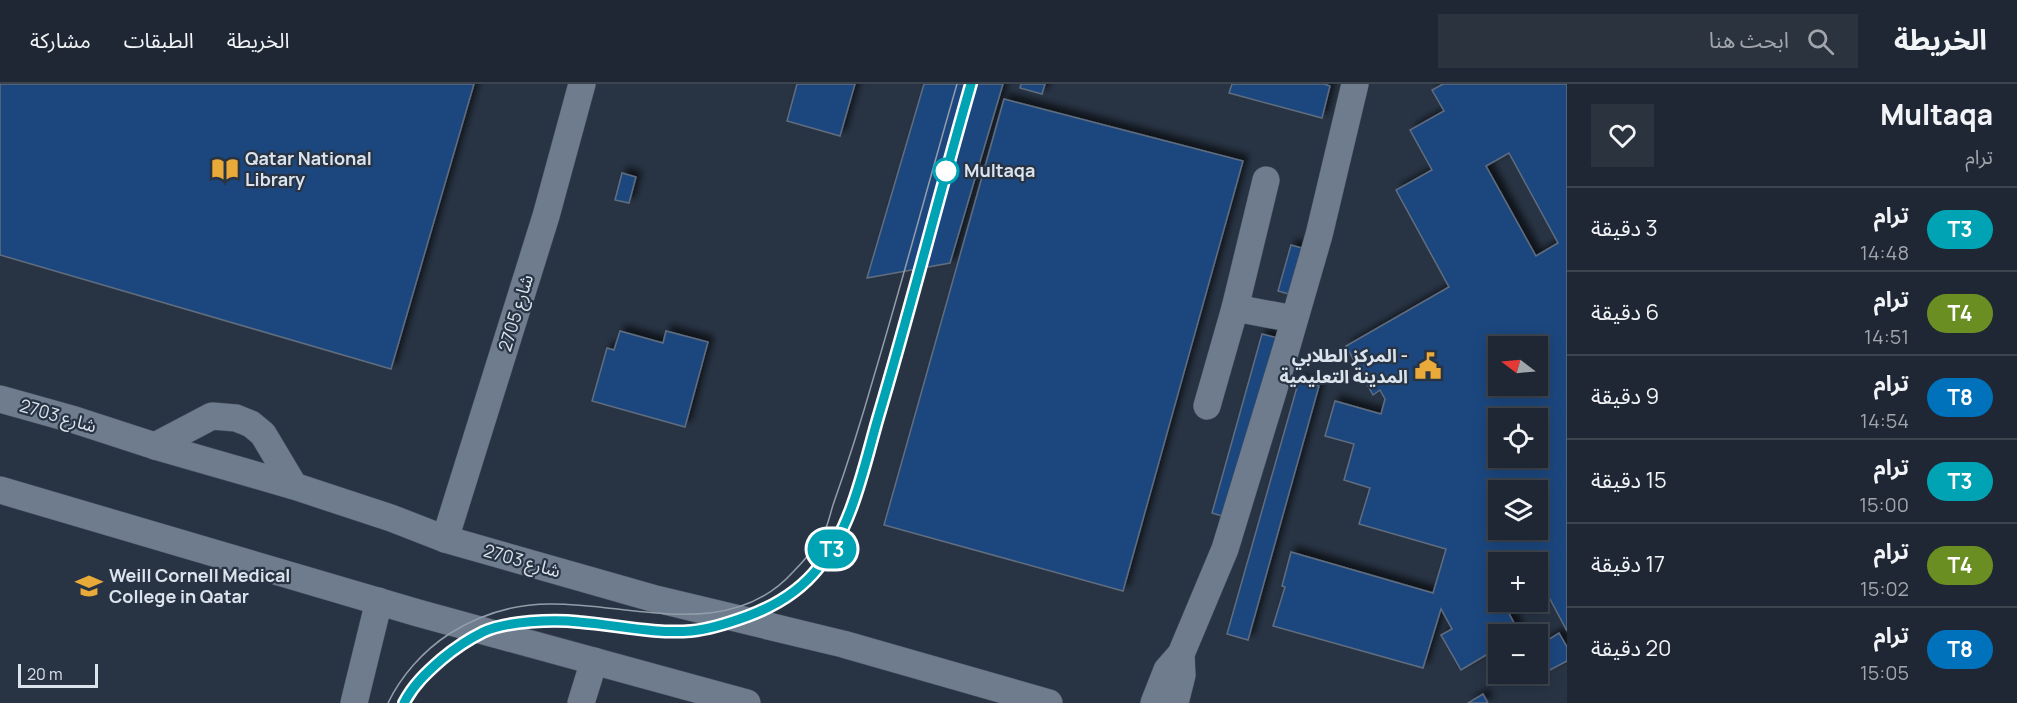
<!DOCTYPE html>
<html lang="ar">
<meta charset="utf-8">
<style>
:root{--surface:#1e2733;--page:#2b333f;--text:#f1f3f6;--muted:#a1a5ac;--line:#3c444e}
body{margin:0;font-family:Manrope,"Noto Sans Arabic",sans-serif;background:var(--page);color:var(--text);direction:rtl;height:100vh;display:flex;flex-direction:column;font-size:22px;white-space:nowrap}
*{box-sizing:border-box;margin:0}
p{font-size:20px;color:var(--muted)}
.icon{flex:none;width:33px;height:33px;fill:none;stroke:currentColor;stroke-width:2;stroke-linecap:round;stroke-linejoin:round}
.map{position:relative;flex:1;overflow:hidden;direction:ltr}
.details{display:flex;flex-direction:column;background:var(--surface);width:450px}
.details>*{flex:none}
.badge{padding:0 12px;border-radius:20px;font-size:21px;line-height:39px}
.needle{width:39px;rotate:286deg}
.controls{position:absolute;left:1488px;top:252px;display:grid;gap:12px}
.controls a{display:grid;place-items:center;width:60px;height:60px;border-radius:0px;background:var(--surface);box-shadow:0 3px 15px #0003,0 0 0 2px var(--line);font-size:30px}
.scale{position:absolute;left:18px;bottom:15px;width:80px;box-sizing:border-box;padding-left:6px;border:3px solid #dbe3ed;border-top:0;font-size:16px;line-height:21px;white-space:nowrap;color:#dbe3ed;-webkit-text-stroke:4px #283444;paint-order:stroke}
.map>.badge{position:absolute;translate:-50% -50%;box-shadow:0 0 0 3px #fff}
.round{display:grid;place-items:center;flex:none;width:63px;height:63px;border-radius:0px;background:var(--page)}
.head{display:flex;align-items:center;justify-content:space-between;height:102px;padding:0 24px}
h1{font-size:28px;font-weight:800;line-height:45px}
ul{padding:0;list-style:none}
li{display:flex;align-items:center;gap:18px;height:84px;padding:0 24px;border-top:2px solid var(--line)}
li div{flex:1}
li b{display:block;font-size:22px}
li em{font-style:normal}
li .badge{min-width:66px;font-weight:700;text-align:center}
header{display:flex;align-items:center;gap:36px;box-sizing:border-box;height:84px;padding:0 30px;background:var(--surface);border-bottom:2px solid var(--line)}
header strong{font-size:28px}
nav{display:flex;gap:33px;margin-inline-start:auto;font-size:21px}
.search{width:420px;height:54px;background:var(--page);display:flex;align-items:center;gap:15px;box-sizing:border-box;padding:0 21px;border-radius:0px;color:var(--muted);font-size:22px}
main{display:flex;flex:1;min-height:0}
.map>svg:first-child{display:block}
</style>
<header>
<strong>الخريطة</strong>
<div class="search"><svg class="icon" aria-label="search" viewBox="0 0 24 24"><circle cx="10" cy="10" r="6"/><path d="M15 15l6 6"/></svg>ابحث هنا</div>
<nav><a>الخريطة</a><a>الطبقات</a><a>مشاركة</a></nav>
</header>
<main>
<section class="details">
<div class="head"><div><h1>Multaqa</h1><p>ترام</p></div><a class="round"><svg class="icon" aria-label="heart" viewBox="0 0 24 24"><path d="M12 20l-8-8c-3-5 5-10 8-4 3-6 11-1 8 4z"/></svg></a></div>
<ul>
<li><span class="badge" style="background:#00a3b4;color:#fff">T3</span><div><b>ترام</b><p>14:48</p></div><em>3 دقيقة</em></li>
<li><span class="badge" style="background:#6b8e23;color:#fff">T4</span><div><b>ترام</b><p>14:51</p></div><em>6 دقيقة</em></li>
<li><span class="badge" style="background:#0072bc;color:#fff">T8</span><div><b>ترام</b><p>14:54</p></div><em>9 دقيقة</em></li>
<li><span class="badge" style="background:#00a3b4;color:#fff">T3</span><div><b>ترام</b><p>15:00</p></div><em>15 دقيقة</em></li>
<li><span class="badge" style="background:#6b8e23;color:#fff">T4</span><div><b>ترام</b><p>15:02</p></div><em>17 دقيقة</em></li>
<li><span class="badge" style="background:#0072bc;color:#fff">T8</span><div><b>ترام</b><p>15:05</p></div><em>20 دقيقة</em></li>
</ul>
</section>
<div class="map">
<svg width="1567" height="619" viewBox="0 0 1567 619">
<defs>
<filter id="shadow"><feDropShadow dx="5.5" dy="-5.5" stdDeviation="3" flood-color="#0009"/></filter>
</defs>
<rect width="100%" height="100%" fill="#283444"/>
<g fill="#1e477e" stroke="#606d7f" stroke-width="1.5" fill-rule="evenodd" filter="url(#shadow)">
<path d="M0,0H474L391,285L0,171Z"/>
<path d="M797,0H855L840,52L787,37Z"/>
<path d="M924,0H1003L950,179L867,194Z"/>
<path d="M1021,0H1045L1042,10L1020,4Z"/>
<path d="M1232,0H1324L1330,2L1322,34L1229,9Z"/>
<path d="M1443,0H1567V547L1543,502L1538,505V478H1498V518H1514L1505,522L1520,550H1498V564L1461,586L1441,551L1452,545L1441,525L1423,584L1273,542L1285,503L1282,502L1291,468L1433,509L1446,465L1359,440L1370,404L1344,396L1354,360L1325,352L1335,317L1381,330L1385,315L1380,306L1373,311L1346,262L1449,203L1396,106L1432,86L1410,46L1444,27L1432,6ZM1509,69L1558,159L1536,172L1486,82ZM1498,262H1538V302H1498ZM1498,334H1538V374H1498ZM1498,406H1538V446H1498Z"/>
<path d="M1004,15L1243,77L1123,507L884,441Z"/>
<path d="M622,89L636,93L629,119L615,116Z"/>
<path d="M1291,161L1309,166L1296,212L1278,207Z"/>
<path d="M620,247L663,259L666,247L708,258L685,343L592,317L607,264L614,266Z"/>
<path d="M1262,250L1282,255L1232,435L1212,429Z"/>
<path d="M1299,296L1319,302L1248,556L1227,550Z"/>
<path d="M1559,549L1567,563V577L1550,586L1538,562Z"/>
<path d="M1483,610L1488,619H1468Z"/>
</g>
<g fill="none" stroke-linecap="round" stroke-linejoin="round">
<defs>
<g id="minor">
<path d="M1235,224L1294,235"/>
<path d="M0,315L75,336L155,362L294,402L391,434L445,455L652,514L843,560L1049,619"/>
<path d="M1207,322L1235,224L1266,96"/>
<path d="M155,362L212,332L236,334L251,340L263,350L294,402"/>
<path d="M0,406L418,529L747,619"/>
<path d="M445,455L546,132L582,0"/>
<path d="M354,619L379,517"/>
<path d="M581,619L594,577"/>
<path d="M1154,619L1167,586L1181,570L1225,465L1286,265L1319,151L1355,0"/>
<path d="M1175,619L1182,591L1181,571"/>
</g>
</defs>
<use href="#minor" stroke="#464f5d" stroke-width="28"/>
<use href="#minor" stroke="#6e7c8e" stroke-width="27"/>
<g stroke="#939da9" stroke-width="1.5">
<path d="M388,619C401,592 423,567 449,550C479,531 514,520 550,520C631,519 729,559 793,488C803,478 813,466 821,454C828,444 830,429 834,418C849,376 862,334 874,292C903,195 929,97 957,0"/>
<path d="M404,619C413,601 427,588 442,575C454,565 469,555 483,548C506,537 554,535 579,538C617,541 653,550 691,547C711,545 729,539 748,532C775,523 801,506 819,483C851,445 866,377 880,330C912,220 939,110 971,0"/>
</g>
</g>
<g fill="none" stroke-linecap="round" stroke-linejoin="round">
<defs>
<path id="line" d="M404,619C413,601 427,588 442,575C454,565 469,555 483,548C506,537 554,535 579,538C617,541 653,550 691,547C711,545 729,539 748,532C775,522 801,506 819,483C852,444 864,382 878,334C911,223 939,111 971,0"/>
</defs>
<use href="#line" stroke="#fff" stroke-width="14"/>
<use href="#line" stroke="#00a3b4" stroke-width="9"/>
</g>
<defs>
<symbol id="library-bare" viewBox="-9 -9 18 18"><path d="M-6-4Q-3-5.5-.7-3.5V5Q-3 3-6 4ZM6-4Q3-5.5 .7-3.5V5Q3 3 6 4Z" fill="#eaaa39" stroke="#283444" stroke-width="2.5" paint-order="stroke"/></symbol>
<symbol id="civic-bare" viewBox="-9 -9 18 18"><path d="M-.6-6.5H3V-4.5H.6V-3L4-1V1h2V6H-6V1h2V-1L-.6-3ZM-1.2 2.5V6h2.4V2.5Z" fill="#eaaa39" stroke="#283444" stroke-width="2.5" paint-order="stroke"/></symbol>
<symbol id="university-bare" viewBox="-9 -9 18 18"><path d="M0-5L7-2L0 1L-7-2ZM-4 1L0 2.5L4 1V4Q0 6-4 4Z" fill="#eaaa39" stroke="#283444" stroke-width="2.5" paint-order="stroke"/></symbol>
</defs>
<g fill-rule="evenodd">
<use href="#library-bare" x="206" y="66" width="38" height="38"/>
<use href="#civic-bare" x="1409" y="263" width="38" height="38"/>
<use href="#university-bare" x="70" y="483" width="38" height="38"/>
</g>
<circle fill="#fff" stroke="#00a3b4" stroke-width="3" cx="946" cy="87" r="12"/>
<g text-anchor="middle" stroke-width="4.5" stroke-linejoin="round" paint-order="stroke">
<g font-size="18" font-weight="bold" fill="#dbe3ed" stroke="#283444" text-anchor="start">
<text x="245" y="81">Qatar National<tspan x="245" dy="21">Library</tspan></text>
<text x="1408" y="278" text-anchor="end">المركز الطلابي -<tspan x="1408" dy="21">المدينة التعليمية</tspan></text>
<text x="109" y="498">Weill Cornell Medical<tspan x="109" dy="21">College in Qatar</tspan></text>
</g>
<g font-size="18" font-weight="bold" fill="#dbe3ed" stroke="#283444" text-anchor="start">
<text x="964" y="93">Multaqa</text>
</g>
<g font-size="18" fill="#dbe3ed" stroke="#283444">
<text transform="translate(516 229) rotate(-73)" y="6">شارع 2705</text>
<text transform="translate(58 332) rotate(16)" y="6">شارع 2703</text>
<text transform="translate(522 477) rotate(16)" y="6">شارع 2703</text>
</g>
</g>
</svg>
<div class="controls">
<a><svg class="needle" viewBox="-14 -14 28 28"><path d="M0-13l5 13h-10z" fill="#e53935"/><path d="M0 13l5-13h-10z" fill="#a1a5ac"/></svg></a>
<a><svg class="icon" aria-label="locate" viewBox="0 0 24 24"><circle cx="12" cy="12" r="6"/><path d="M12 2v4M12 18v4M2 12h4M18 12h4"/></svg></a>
<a><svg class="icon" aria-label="layers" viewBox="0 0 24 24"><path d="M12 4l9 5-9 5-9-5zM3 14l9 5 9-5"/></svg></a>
<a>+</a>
<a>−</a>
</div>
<div class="scale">20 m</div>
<b class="badge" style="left:832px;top:465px;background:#00a3b4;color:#fff">T3</b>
</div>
</main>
